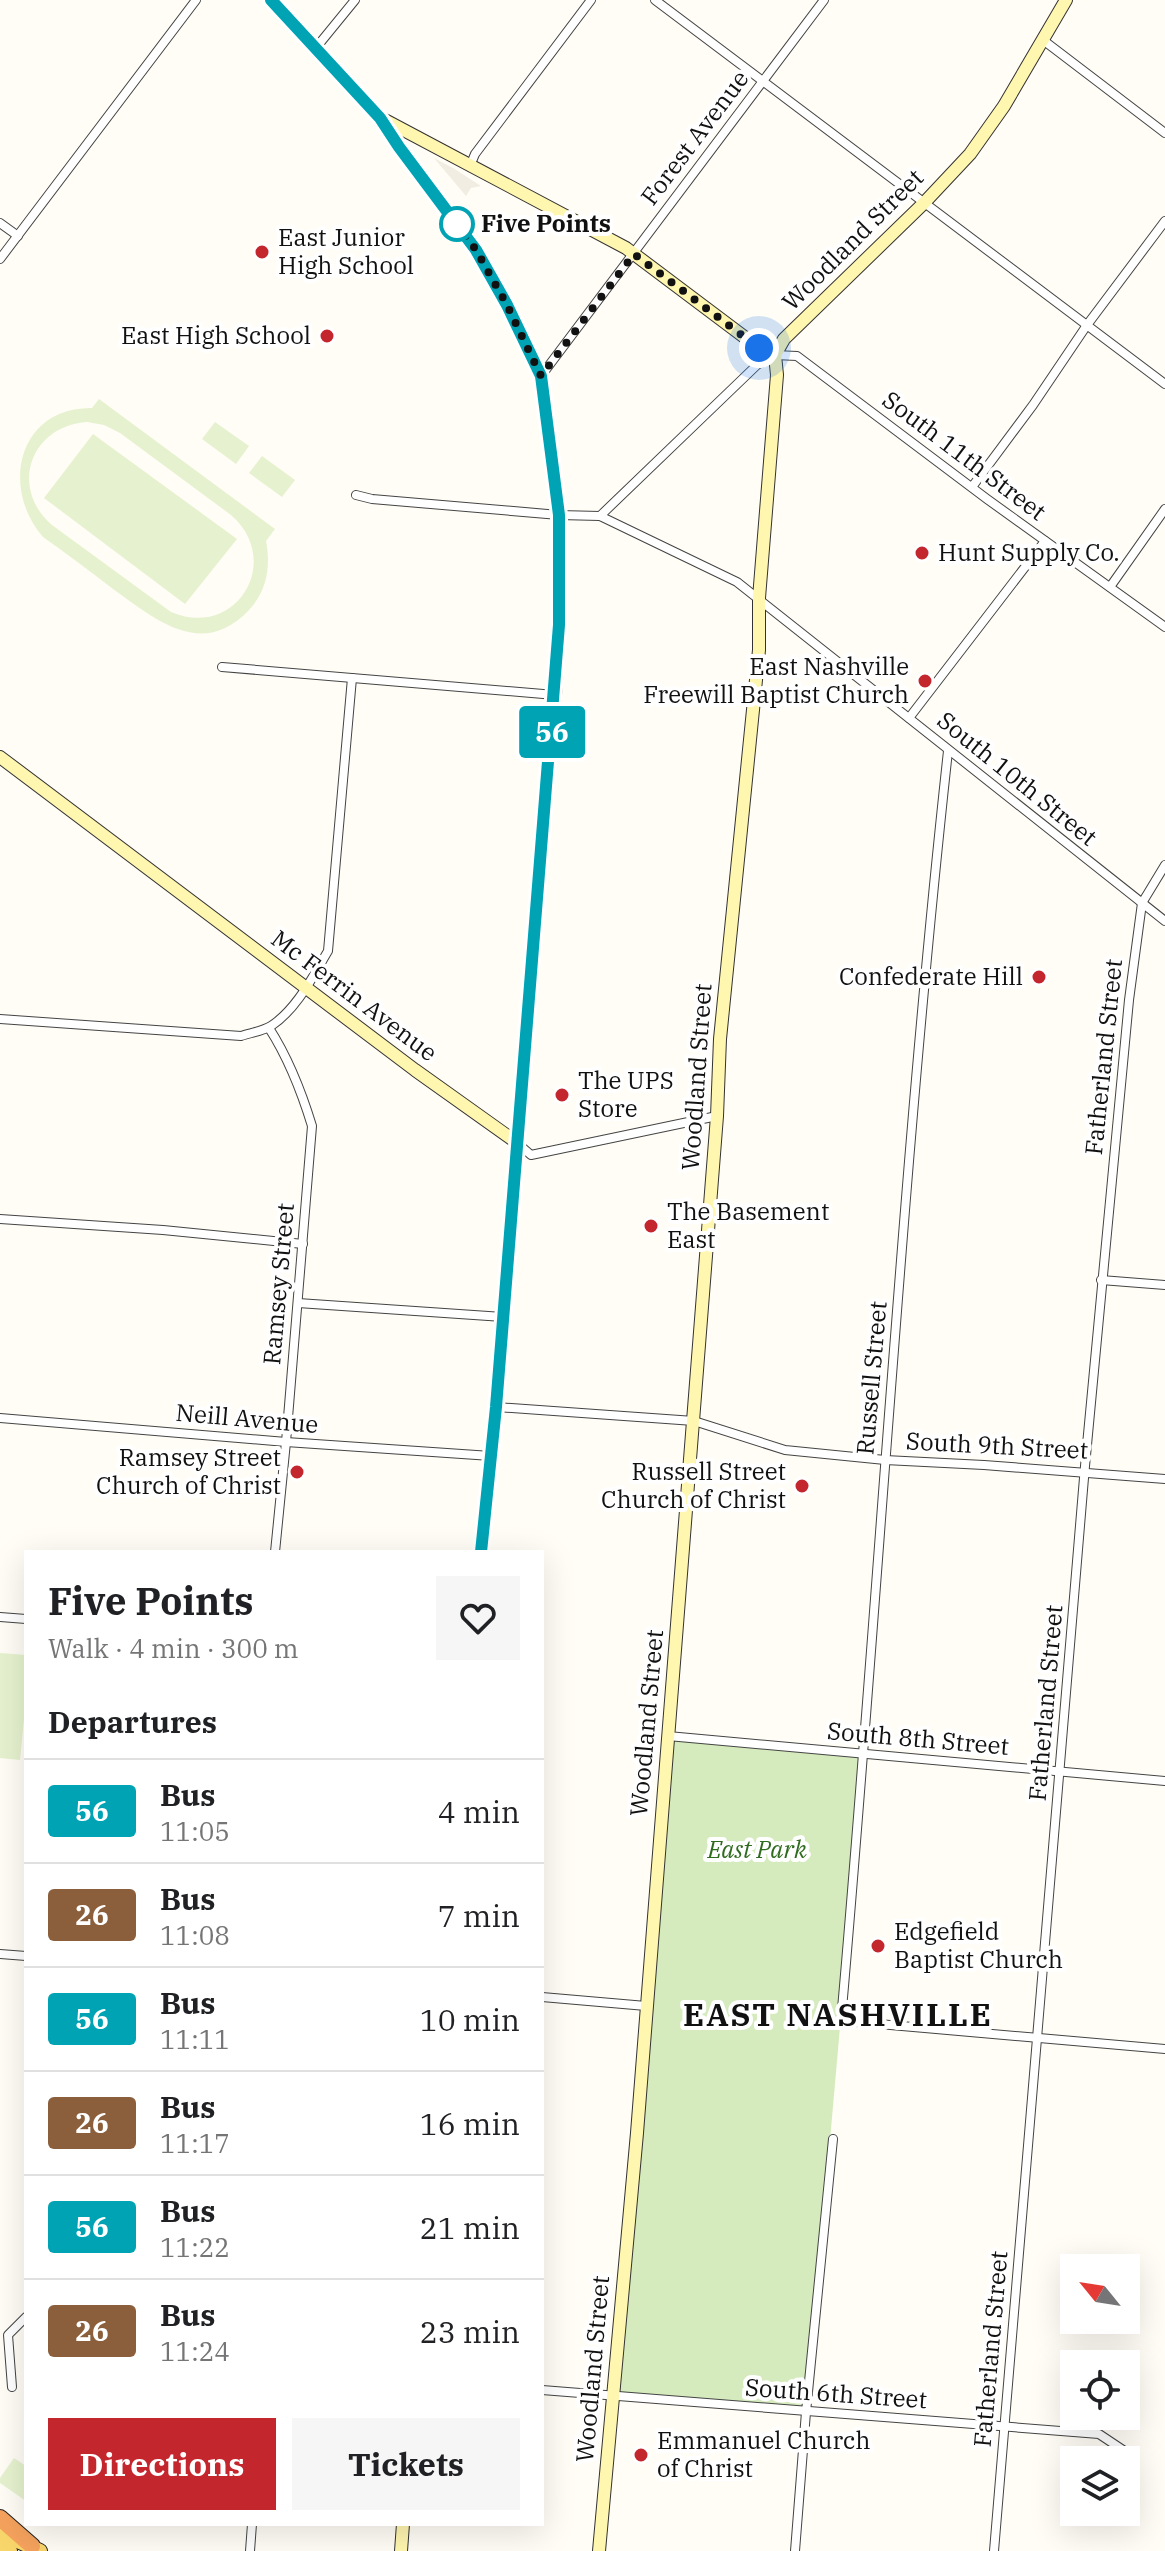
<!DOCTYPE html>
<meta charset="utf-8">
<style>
:root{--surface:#fff;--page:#f6f6f6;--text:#202124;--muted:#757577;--line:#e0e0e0;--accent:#c4262e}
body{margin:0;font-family:"IBM Plex Serif",serif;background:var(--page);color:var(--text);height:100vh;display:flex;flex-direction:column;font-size:30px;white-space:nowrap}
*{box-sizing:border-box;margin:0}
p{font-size:26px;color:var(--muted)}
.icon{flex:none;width:44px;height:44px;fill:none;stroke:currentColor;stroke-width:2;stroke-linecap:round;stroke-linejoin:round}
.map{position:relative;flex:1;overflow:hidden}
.drawer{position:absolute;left:24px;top:1550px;width:520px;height:976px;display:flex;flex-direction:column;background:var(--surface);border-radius:0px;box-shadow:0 8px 32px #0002}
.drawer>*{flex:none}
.badge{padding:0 16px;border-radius:6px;font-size:28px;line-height:52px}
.needle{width:52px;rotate:300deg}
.buttons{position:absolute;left:1060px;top:2254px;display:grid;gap:16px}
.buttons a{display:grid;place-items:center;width:80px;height:80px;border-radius:0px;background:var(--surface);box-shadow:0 8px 32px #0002;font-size:40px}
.you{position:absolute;width:40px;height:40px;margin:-20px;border:6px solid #fff;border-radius:50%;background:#1a73e8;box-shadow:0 0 0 12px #1a73e833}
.map>.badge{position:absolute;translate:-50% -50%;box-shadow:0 0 0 4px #fff}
h2{padding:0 24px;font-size:30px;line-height:72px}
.round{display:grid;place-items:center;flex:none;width:84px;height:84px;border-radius:0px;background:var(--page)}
.headline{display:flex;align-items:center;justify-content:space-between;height:136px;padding:0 24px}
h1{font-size:38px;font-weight:700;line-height:60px}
.primary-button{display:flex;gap:16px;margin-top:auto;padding:16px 24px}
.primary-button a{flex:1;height:92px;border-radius:0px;background:var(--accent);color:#fff;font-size:32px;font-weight:700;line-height:92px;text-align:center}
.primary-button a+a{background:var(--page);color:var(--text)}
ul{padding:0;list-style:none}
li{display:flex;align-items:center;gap:24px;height:104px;padding:0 24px;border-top:2px solid var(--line)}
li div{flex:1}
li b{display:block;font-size:30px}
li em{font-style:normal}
li .badge{min-width:88px;font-weight:700;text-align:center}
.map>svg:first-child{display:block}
</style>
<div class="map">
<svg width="1165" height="2551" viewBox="0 0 1165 2551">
<rect width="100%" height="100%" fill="#fffdf5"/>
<path fill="#d5ebbd" d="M668,1736L864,1755L806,2412L613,2395Z"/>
<g fill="#e6f2cf" fill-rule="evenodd">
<path d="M99,399L275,529L266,541C271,566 267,591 249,610C202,660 155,619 113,589C90,571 67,554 43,537C0,488 18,407 92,408ZM87,422L104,425L120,433L231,515C284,561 236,640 171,612L52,525C9,488 30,426 87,422Z"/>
<path d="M215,422L249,446L236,464L202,439Z"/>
<path d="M93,434L237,539L185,604L44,498Z"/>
<path d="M262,456L295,480L282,497L249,473Z"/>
<path d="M0,1653L26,1655V1699L20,1760L0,1758Z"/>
<path d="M14,2458L26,2466V2501L0,2483V2478Z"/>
</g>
<path fill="#f1ede2" d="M434,158L453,168L481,186L471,188L466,196Z"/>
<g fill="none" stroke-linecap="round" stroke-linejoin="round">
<defs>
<g id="street">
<path d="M655,0L1165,384"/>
<path d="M1043,40L1165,133"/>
<path d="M315,49L355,0"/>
<path d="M470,166L475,154L591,0"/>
<path d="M0,223L18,236"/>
<path d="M0,259L196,0"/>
<path d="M541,376L824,0"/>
<path d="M972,487L1033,405L1087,325L1165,221"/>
<path d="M356,495L372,499L559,515L600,516L737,582L1165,921"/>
<path d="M600,516L757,365L775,355L797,356L987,499L1165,627"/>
<path d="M1110,587L1165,509"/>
<path d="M222,667L555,695"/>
<path d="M909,718L1045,541"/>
<path d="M948,751C902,1169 879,1590 842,2009L856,2022L1165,2049"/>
<path d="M0,1019L241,1036C250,1033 263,1031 271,1026C297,1009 313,976 328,951L352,678"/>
<path d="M269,1028C289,1059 301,1090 312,1126L286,1442L275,1552"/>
<path d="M516,1142L531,1155L717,1116"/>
<path d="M0,1219L163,1230L303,1244"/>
<path d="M1101,1280L1165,1285"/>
<path d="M298,1303L503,1317"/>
<path d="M496,1407L694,1421L785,1450L885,1460L984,1465L1165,1479"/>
<path d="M0,1418L286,1442L491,1456"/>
<path d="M0,1617L26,1619"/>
<path d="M668,1736L1165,1781"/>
<path d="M0,1954L26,1956"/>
<path d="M542,1997L646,2006"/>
<path d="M12,2387L8,2335L26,2317"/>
<path d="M542,2390L1099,2434L1123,2450"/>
<path d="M250,2551L252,2524"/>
<path d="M795,2551L806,2412L833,2139"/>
<path d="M994,2551L1085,1466L1129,1000L1142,903L1165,865"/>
</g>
<g id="secondary">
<path d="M271,0L380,118L399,147L476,250L507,305L541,376L557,494L559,515L561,605L555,695L516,1142L496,1407L481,1552"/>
<path d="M381,118L626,248L759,348L775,355"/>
<path d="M0,757L415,1070L516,1142"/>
<path d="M401,2551L403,2524"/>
<path d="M599,2551L637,2133L717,1116L720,1039L759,650V598L777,375L775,355L784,339L924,203L970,154L1004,106L1066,0"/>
</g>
<g id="primary">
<path d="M0,2533L40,2551"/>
<path d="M0,2546L10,2551"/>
</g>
<path id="highway" d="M0,2518L32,2546"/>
</defs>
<use href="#street" stroke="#444" stroke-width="10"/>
<use href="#secondary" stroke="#333" stroke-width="14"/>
<use href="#primary" stroke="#222" stroke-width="16"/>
<use href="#highway" stroke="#222" stroke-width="18"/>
<use href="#street" stroke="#fff" stroke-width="8"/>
<use href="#secondary" stroke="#fff6b0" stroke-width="12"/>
<use href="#primary" stroke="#f9d66b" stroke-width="14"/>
<use href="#highway" stroke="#f5a25d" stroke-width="16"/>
</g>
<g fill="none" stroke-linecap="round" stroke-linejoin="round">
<defs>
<path id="line" d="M271,0L380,118L399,147L476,250L507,305L541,376L559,515V625L496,1407L481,1552"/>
</defs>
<use href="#line" stroke="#fff" stroke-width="18"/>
<use href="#line" stroke="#00a3b4" stroke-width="12"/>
<path stroke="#111" stroke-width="8" stroke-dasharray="0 14.4" d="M457,224L476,250L507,305L541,376L634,254L759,348"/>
</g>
<circle fill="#fff" stroke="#00a3b4" stroke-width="4" cx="457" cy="224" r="16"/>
<g fill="#c4262e" stroke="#fff" stroke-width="3">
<circle cx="262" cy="252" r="8"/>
<circle cx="327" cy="336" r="8"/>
<circle cx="922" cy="553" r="8"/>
<circle cx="925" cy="681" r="8"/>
<circle cx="1039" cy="977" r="8"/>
<circle cx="562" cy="1095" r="8"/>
<circle cx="651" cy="1226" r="8"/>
<circle cx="297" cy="1472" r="8"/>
<circle cx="802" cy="1486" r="8"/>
<circle cx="878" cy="1946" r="8"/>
<circle cx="641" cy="2455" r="8"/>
</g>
<g text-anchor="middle" stroke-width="8" stroke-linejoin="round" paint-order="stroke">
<g font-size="24" fill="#111" stroke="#fff">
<text transform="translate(695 138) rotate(-53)" y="8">Forest Avenue</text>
<text transform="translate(853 240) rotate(-45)" y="8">Woodland Street</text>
<text transform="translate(964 456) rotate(37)" y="8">South 11th Street</text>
<text transform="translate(1017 779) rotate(39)" y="8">South 10th Street</text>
<text transform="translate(354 996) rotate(37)" y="8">Mc Ferrin Avenue</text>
<text transform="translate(1104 1057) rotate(-84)" y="8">Fatherland Street</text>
<text transform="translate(697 1077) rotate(-86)" y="8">Woodland Street</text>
<text transform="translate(279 1284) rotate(-85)" y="8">Ramsey Street</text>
<text transform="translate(872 1378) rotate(-85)" y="8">Russell Street</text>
<text transform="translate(247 1419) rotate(5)" y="8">Neill Avenue</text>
<text transform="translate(997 1446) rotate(3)" y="8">South 9th Street</text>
<text transform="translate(1046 1703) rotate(-85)" y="8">Fatherland Street</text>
<text transform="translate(647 1723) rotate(-85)" y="8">Woodland Street</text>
<text transform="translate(918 1739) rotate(5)" y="8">South 8th Street</text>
<text transform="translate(991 2349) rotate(-85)" y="8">Fatherland Street</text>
<text transform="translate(593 2369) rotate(-85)" y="8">Woodland Street</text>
<text transform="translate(836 2394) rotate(4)" y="8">South 6th Street</text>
</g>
<g font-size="24" font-weight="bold" fill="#111" stroke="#fff" text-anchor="start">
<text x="481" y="232">Five Points</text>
</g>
<g font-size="24" fill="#111" stroke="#fff" text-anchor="start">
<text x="278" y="246">East Junior<tspan x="278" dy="28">High School</tspan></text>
<text x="311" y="344" text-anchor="end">East High School</text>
<text x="938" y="561">Hunt Supply Co.</text>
<text x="909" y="675" text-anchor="end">East Nashville<tspan x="909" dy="28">Freewill Baptist Church</tspan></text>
<text x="1023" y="985" text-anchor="end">Confederate Hill</text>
<text x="578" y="1089">The UPS<tspan x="578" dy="28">Store</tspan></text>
<text x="667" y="1220">The Basement<tspan x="667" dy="28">East</tspan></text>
<text x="281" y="1466" text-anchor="end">Ramsey Street<tspan x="281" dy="28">Church of Christ</tspan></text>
<text x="786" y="1480" text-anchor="end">Russell Street<tspan x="786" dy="28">Church of Christ</tspan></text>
<text x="894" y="1940">Edgefield<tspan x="894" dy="28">Baptist Church</tspan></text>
<text x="657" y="2449">Emmanuel Church<tspan x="657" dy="28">of Christ</tspan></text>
</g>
<g font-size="24" font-style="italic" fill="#2f6b1f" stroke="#fff">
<text x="757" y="1858">East Park</text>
</g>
<g font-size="32" font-weight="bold" letter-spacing="2" fill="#111" stroke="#fff">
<text x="838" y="2026">EAST NASHVILLE</text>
</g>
</g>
</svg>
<div class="buttons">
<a><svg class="needle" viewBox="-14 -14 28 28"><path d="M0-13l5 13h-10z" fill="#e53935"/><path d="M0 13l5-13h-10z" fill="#757577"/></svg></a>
<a><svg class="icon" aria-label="locate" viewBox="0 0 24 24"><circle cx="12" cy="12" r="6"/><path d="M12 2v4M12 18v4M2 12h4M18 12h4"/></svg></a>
<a><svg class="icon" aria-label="layers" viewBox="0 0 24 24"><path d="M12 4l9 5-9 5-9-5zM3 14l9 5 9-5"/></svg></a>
</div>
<div class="you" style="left:759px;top:348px"></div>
<b class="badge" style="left:552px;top:732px;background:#00a3b4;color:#fff">56</b>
<section class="drawer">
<div class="headline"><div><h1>Five Points</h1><p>Walk · 4 min · 300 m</p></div><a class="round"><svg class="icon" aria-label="heart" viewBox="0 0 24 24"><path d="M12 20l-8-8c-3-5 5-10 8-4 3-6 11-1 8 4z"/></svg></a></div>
<h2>Departures</h2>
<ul>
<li><span class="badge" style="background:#00a3b4;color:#fff">56</span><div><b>Bus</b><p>11:05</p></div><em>4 min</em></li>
<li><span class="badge" style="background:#8b5e3c;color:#fff">26</span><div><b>Bus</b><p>11:08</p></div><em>7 min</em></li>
<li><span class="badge" style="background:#00a3b4;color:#fff">56</span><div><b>Bus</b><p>11:11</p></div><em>10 min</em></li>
<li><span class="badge" style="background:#8b5e3c;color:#fff">26</span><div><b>Bus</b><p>11:17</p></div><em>16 min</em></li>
<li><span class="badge" style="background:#00a3b4;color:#fff">56</span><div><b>Bus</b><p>11:22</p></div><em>21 min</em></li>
<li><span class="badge" style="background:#8b5e3c;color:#fff">26</span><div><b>Bus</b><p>11:24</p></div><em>23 min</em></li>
</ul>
<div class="primary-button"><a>Directions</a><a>Tickets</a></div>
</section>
</div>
